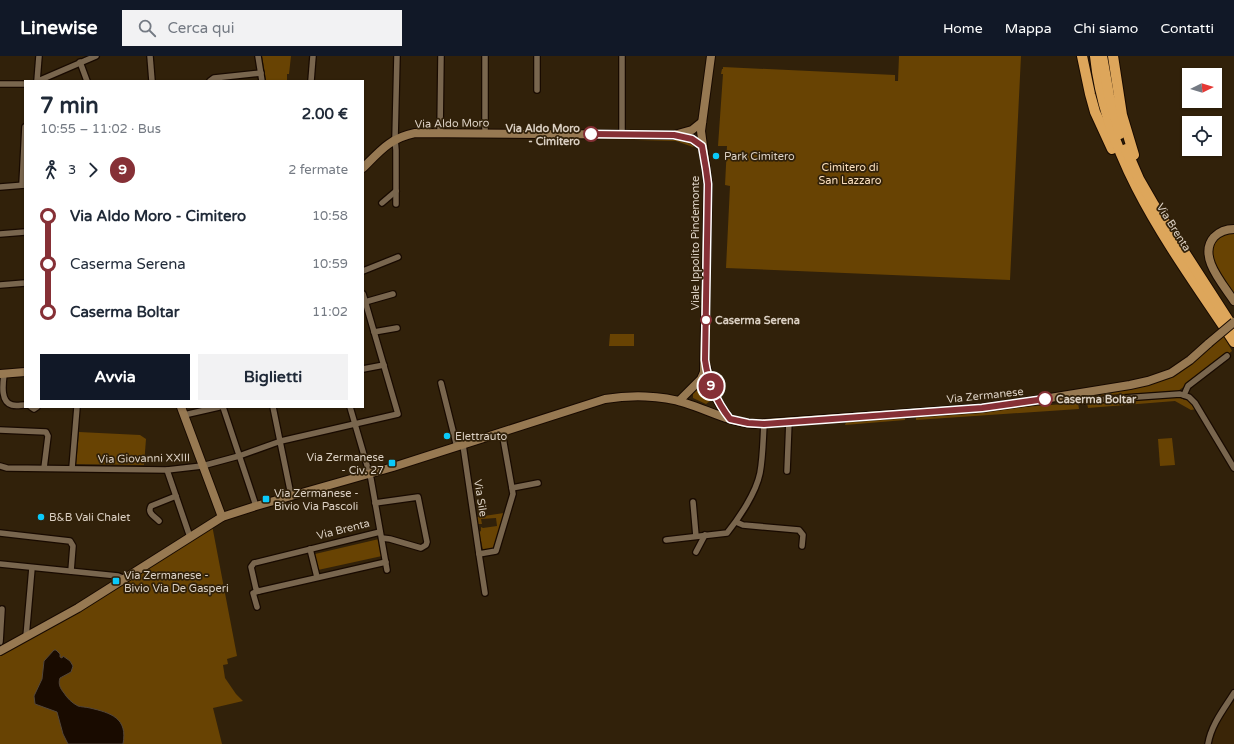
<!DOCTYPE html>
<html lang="it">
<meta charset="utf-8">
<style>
:root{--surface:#fff;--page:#f2f2f3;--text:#1f2937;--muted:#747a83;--accent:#111827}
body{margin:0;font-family:"Varela Round",sans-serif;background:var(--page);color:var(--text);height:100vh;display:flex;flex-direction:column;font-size:15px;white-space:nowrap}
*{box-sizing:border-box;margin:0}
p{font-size:13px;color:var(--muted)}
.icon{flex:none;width:22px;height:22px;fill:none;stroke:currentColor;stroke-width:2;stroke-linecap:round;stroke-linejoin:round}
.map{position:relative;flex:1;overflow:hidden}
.sheet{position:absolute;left:24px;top:24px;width:340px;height:328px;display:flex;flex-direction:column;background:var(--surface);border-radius:0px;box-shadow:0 1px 3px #0004}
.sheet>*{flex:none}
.badge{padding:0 8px;border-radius:13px;font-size:14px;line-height:26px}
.needle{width:26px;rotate:85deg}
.fabs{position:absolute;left:1182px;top:12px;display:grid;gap:8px}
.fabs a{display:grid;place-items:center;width:40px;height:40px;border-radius:0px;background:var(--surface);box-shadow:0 1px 3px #0004;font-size:20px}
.map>.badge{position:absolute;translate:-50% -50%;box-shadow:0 0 0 2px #fff}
.legs{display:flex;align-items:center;gap:6px;height:44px;padding:0 16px;font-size:13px}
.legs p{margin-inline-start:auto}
.overview{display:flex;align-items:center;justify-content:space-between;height:68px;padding:0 16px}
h1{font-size:22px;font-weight:700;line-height:30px}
.button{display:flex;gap:8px;margin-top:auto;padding:8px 16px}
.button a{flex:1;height:46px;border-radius:0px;background:var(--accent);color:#fff;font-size:16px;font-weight:700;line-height:46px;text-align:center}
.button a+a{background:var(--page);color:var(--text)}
ul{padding:0 16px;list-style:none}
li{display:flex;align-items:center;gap:14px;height:48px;font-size:15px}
li i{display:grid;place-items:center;width:6px;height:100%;margin:0 5px;background:currentColor}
li i::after{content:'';width:10px;height:10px;margin:-5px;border:3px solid;border-radius:50%;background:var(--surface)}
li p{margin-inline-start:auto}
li:first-child i{background:linear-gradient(#0000 50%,currentColor 0)}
li:last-child i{background:linear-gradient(currentColor 50%,#0000 0)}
header{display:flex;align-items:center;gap:24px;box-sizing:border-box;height:56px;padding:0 20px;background:var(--accent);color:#fff}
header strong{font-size:19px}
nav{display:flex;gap:22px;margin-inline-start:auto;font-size:14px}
.search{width:280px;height:36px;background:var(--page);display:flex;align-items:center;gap:10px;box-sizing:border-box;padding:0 14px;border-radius:0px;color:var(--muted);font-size:15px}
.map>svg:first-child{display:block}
</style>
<header>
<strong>Linewise</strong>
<div class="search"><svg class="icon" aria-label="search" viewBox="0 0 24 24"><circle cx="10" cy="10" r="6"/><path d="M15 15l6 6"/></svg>Cerca qui</div>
<nav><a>Home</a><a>Mappa</a><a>Chi siamo</a><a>Contatti</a></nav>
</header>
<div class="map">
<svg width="1234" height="688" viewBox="0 0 1234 688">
<rect width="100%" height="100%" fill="#31210a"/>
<path fill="#3a2507" d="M1234,641V688H1212L1216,673Z"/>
<g fill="#684303">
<path d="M262,0H291L289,18H287V25L266,24Z"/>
<path d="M899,0H1021L1010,224L726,212L730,130L725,129L727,90H718L723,18H721L722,13H723V11L895,19V25H898Z"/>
<path d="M596,81H675L696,87L693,91L676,85L596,83Z"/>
<path d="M1234,176V239C1221,219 1191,184 1234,176Z"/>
<path d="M610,278H634V290H609Z"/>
<path d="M1224,280L1232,295L1178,335L1086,341V340L1176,318L1190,309Z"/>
<path d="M704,327C707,330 710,341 710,345L706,348L693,342V337Z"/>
<path d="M1180,341L1188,344L1196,353L1191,354L1175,345L1088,352L1087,347Z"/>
<path d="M1078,347L1079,353L916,364V359Z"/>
<path d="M905,360V364L845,369L847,364Z"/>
<path d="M79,376L140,379L146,383L144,409L76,408Z"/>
<path d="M1172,382L1175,409L1160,410L1158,383Z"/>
<path d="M504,457L495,491L493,493L483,494L479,476L481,475V471L483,472L497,470L496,462L481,463L482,468H478L477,461Z"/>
<path d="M212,469L237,600L227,603L228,608L223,609L225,622L236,638L243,645L213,652L222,688H0V599L94,547Z"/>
<path d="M379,483L382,500L318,514L315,498Z"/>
</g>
<path fill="#190b00" stroke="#53463a" d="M54,594H56L60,598V601L62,602L63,600L70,605L73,610L71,616L60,622C58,628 60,632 64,637C67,642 72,647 78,650C81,651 86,651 90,652C111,657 128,662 123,688H68L63,678L57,656L35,648L34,640L42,623L44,605Z"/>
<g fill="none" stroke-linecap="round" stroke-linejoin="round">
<defs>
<g id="street">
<path d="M150,0L152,25"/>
<path d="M258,0L262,25"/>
<path d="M80,6L87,25"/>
<path d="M37,25L39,0"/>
<path d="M38,25L96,0"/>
<path d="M210,25L214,22L261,17"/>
<path d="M311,25L313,0"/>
<path d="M0,28H25"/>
<path d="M537,34V0"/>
<path d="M440,76L441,0"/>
<path d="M485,77V0"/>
<path d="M622,78V0"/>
<path d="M22,129L25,71"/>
<path d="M0,131L25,129"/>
<path d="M382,147L396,135"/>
<path d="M396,148V94L395,83L397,0"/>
<path d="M0,178L25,176"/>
<path d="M363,215L398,201"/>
<path d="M0,229L25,227"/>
<path d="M365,246L393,238"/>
<path d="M374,276L397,272"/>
<path d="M363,313L384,309"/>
<path d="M4,318C3,327 0,346 12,349C16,350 21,349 25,349"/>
<path d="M441,327L457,391"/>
<path d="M1076,338L1077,344L1081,345L1180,338L1189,341L1195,347L1234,412"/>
<path d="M1184,339L1188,330L1227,300"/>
<path d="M31,351L34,353L37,351"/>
<path d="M223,351L256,450"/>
<path d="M273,351L291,439"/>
<path d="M350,351L371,423L387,514"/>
<path d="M184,359L219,351"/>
<path d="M0,374L46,376L48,380L44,412"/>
<path d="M463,389L479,498L496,495L513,438L502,376"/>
<path d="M0,410L7,412L167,414L202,410L239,400L281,385L398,358L363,238"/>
<path d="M72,412L77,351"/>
<path d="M167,414L190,481"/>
<path d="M787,415L789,365"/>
<path d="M512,432L538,427"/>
<path d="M693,446L696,480"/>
<path d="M375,447L418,441L427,486L426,489L421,492L390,483L382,482"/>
<path d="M159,465C154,460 147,457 151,450L176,440"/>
<path d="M736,466L743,469L799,474L803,479L802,490"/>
<path d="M380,476L254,507L251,511L256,533L259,535L386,506"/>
<path d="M0,477L70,485L73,490L71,515"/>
<path d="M666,484L727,477C739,462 756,437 760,417C763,401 763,384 764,368"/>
<path d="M310,493L317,521"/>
<path d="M696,496L705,479"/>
<path d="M479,498L485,537"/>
<path d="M0,508L118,520L125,523"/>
<path d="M257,551L253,537L259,535"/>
<path d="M26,581L32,512"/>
<path d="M0,586L2,553"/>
<path d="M1208,688C1211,669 1224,653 1234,637"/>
</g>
<g id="secondary">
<path d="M677,79L692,83L702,90"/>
<path d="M363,112C380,95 390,82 415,77L674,79L692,74L702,66"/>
<path d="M1234,173C1227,173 1219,176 1214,181C1197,200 1223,228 1234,245"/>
<path d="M707,312C709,331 718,348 730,363"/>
<path d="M0,318L25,316"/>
<path d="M679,345L701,323L704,316L708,128L701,75L711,0"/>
<path d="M181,351L222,461"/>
<path d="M0,595L78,552L222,461L256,450L393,411L605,343C630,339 661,339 685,347C708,354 729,366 753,368L982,352L1025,346L1130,329L1148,325L1171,317L1190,304L1209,287"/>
</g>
<g id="highway">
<path d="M1082,0L1090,38L1095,56L1112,93"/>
<path d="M1095,0C1106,109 1176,198 1234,286"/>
<path d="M1102,0L1109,39L1120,78"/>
<path d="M1113,0L1122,59L1134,99"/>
<path d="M1126,93L1139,123L1154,149L1234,273"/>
</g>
</defs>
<use href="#street" stroke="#180a00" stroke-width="8"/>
<use href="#secondary" stroke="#180a00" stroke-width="10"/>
<use href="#highway" stroke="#180a00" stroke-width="12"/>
<use href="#street" stroke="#79664e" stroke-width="5.5"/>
<use href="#secondary" stroke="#977952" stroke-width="8"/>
<use href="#highway" stroke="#dda65b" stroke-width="10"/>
<defs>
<path id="secondary-bridge" d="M1209,287L1234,266"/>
</defs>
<use href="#secondary-bridge" stroke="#180a00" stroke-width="10" stroke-linecap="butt"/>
<use href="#secondary-bridge" stroke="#977952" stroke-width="8"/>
</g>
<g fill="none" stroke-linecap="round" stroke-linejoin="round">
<defs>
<path id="line-1" d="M591,78L674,79L692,83L702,90L706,113L708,128L705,304C708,326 716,345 730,363L748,367L764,368L982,352L1045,343"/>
</defs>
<use href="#line-1" stroke="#fff" stroke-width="9"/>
<use href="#line-1" stroke="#863036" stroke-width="6"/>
</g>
<g fill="#fff" stroke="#863036" stroke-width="2">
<circle cx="591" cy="78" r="7"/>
<circle cx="706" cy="264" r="5"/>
<circle cx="1045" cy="343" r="7"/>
</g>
<g fill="#0acafa" stroke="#31210a" stroke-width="1.5">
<circle cx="716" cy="100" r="4"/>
<circle cx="447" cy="380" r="4"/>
<rect x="388" y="403" width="8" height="8" rx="2"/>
<rect x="262" y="439" width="8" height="8" rx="2"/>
<circle cx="41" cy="461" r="4"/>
<rect x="112" y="521" width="8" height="8" rx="2"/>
</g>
<g text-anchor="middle" stroke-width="3.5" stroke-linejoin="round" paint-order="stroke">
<g font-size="11" fill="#dbd0c3" stroke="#31210a">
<text transform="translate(452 67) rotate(-1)" y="4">Via Aldo Moro</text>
<text transform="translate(1174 171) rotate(58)" y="4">Via Brenta</text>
<text transform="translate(695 187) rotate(-90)" y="4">Viale Ippolito Pindemonte</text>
<text transform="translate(985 339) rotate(-6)" y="4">Via Zermanese</text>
<text transform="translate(144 402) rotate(-1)" y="4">Via Giovanni XXIII</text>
<text transform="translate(481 442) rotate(81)" y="4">Via Sile</text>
<text transform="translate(343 473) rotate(-14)" y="4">Via Brenta</text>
</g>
<g font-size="11" font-weight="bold" fill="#dbd0c3" stroke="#31210a" text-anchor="start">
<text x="580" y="76" text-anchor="end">Via Aldo Moro<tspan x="580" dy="13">- Cimitero</tspan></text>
<text x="715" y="268">Caserma Serena</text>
<text x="1056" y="347">Caserma Boltar</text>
</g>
<g font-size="11" fill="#dbd0c3" stroke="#31210a" text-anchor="start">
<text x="724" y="104">Park Cimitero</text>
<text x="455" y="384">Elettrauto</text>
<text x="384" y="405" text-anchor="end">Via Zermanese<tspan x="384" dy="13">- Civ. 27</tspan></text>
<text x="274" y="441">Via Zermanese -<tspan x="274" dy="13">Bivio Via Pascoli</tspan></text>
<text x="49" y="465">B&amp;B Vali Chalet</text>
<text x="124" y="523">Via Zermanese -<tspan x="124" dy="13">Bivio Via De Gasperi</tspan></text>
</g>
<g font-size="11" fill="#fadfbe" stroke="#31210a">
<text x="850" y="115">Cimitero di<tspan x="850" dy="13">San Lazzaro</tspan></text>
</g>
</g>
</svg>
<div class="fabs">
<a><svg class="needle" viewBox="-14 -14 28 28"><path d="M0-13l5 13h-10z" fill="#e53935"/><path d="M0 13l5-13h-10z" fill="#747a83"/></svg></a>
<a><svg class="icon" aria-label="locate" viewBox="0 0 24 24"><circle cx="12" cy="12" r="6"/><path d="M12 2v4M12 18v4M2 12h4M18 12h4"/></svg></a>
</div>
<b class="badge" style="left:711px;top:330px;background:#863036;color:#fff">9</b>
<section class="sheet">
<div class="overview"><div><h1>7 min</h1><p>10:55 – 11:02 · Bus</p></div><b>2.00 €</b></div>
<div class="legs"><svg class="icon" aria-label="walk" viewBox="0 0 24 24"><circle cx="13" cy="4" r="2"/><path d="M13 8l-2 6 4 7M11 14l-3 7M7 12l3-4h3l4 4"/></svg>3<svg class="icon" aria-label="forward" viewBox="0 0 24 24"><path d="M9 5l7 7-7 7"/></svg><b class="badge" style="background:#863036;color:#fff">9</b><p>2 fermate</p></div>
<ul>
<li><i style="color:#863036"></i><b>Via Aldo Moro - Cimitero</b><p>10:58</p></li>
<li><i style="color:#863036"></i><span>Caserma Serena</span><p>10:59</p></li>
<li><i style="color:#863036"></i><b>Caserma Boltar</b><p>11:02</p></li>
</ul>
<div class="button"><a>Avvia</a><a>Biglietti</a></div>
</section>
</div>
